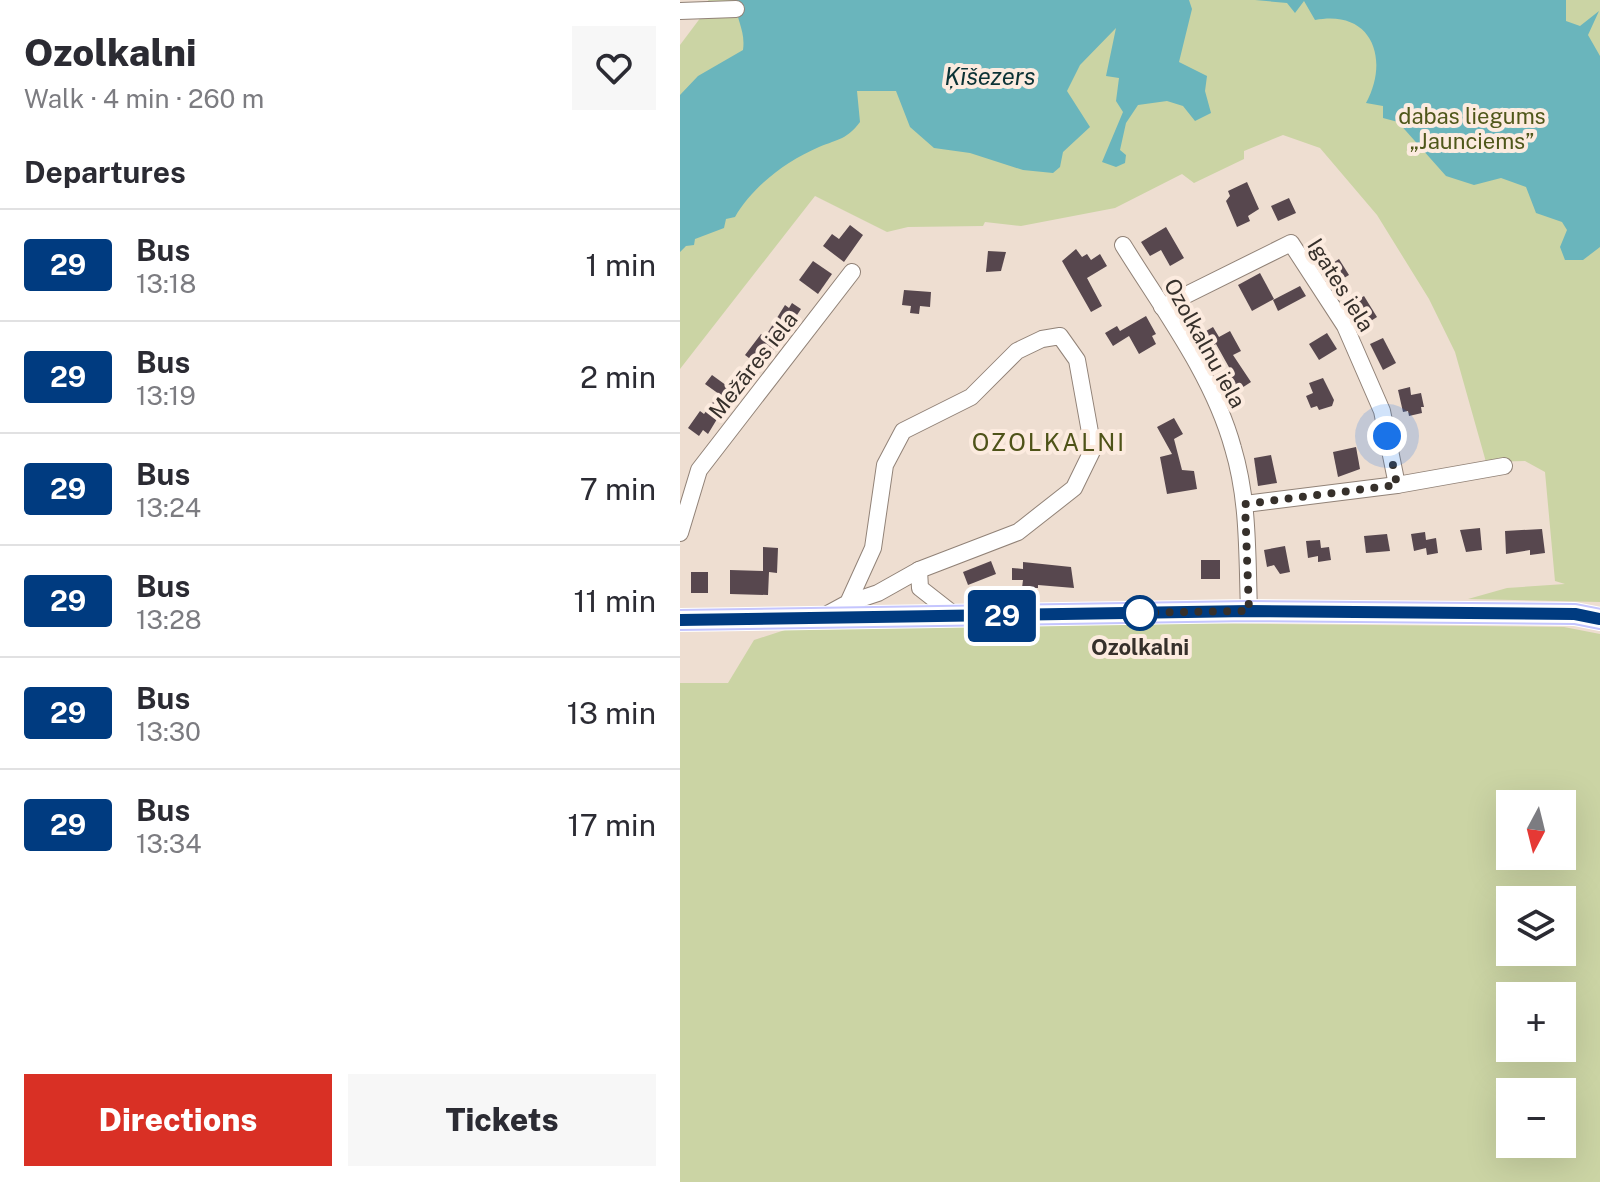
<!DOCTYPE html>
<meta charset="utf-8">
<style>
:root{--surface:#fff;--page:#f7f7f7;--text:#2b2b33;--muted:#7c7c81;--line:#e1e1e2;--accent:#d93025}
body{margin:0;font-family:"Public Sans",sans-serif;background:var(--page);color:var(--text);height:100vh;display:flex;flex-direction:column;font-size:30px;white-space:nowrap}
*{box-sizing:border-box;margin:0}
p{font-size:26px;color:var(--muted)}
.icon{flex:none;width:44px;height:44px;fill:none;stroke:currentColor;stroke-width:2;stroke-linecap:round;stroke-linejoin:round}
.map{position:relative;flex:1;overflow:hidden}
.sheet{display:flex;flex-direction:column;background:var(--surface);width:680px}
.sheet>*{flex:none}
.badge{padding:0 16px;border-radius:6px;font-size:28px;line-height:52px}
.needle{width:52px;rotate:187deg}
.tools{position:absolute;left:816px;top:790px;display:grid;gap:16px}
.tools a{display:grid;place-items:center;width:80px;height:80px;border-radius:0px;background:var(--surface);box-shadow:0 8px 32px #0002;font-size:40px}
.you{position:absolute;width:40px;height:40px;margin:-20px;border:6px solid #fff;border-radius:50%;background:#1a73e8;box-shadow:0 0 0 12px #1a73e833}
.map>.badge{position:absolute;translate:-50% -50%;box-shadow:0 0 0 4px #fff}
h2{padding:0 24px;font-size:30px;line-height:72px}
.round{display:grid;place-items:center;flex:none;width:84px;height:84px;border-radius:0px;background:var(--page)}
.headline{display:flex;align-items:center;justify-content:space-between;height:136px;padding:0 24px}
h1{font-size:38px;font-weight:800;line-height:60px}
.primary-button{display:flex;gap:16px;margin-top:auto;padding:16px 24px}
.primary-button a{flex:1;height:92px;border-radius:0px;background:var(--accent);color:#fff;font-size:32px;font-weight:800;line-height:92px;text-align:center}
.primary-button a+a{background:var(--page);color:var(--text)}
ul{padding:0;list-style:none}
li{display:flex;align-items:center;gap:24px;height:112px;padding:0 24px;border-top:2px solid var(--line)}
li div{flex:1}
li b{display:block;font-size:30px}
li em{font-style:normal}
li .badge{min-width:88px;font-weight:700;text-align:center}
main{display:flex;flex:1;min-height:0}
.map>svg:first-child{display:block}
</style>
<main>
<section class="sheet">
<div class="headline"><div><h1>Ozolkalni</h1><p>Walk · 4 min · 260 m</p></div><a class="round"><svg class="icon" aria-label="heart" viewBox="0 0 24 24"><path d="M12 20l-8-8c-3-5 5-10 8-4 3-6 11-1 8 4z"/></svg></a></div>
<h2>Departures</h2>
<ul>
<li><span class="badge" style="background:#003b80;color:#fff">29</span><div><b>Bus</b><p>13:18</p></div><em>1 min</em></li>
<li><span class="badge" style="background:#003b80;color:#fff">29</span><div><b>Bus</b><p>13:19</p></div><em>2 min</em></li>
<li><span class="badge" style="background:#003b80;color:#fff">29</span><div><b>Bus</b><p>13:24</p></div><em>7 min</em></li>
<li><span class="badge" style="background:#003b80;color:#fff">29</span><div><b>Bus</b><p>13:28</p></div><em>11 min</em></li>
<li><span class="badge" style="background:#003b80;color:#fff">29</span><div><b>Bus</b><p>13:30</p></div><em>13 min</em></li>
<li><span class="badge" style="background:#003b80;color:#fff">29</span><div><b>Bus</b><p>13:34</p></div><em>17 min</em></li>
</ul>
<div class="primary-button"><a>Directions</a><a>Tickets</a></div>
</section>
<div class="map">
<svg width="920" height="1182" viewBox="0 0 920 1182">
<rect width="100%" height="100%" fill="#eeded1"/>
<g fill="#cbd4a4" fill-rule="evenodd">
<path d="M28,0H920V602L788,599L827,588L885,584L875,581L865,472L845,461L806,462L775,352L749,299L697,215L640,148L603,135L564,151V159L514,183L502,174L435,208L341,226L305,222L303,226L228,227L207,232L135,196L0,369V45L30,5Z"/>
<path d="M503,623L884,627L920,634V1182H0V683H48L74,640L105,630ZM830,804H882V856H830ZM830,900H882V952H830ZM830,996H882V1048H830ZM830,1092H882V1144H830Z"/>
</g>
<g fill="#6ab5bc">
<path d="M57,0H509L512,9L499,62L527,76L525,91L531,113L515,121L503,106L487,101L458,105L446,123L440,150L446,155L445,163L436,167L422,162L443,112L436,101L439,78L426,76L436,28L400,65L387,91L410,127L383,152L380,167L373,173L343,170L290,153L254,148L230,127L216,91H177L180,122C167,139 159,139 139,147C106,161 72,187 55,217L46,219L44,228L15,239L14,245L6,246L0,252V95L18,76L63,50C66,28 54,19 57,0Z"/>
<path d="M575,0H886V21L900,26L919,11L908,35L920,56V247L903,260H885L880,247L887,230L882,222L856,213L846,187L821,178L794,185L766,176L718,122L703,118V106L686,103C710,59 692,9 635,20L624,1L615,13L607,3Z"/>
</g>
<g fill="#57474e">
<path d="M567,182L579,209L568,216L570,221L557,227L546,201L550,196L548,191Z"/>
<path d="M609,198L616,213L598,221L591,206Z"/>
<path d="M170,225L183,235L164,262L143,246L152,234L159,239Z"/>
<path d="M486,227L504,258L490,266L481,250L470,256L461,242Z"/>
<path d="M396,249L402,257L407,254L411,260L420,254L427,266L407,278L422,306L411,312L382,261Z"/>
<path d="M308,251L326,252L321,271L306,272Z"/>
<path d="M659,259L669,275L652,285L642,270Z"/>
<path d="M133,261L152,274L138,294L119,280Z"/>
<path d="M580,273L594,299L572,311L558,285Z"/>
<path d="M620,286L626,296L598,311L593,300Z"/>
<path d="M224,290L251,292L250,307L240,306L239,314L230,313L231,306L222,305Z"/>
<path d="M684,296L697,317L683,326L670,305Z"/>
<path d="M112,303L121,309L82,368L65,355L81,334L85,337L105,305L109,308Z"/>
<path d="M466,316L476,334L472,336L476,344L459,354L449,336L433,346L425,333L437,326L440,331Z"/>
<path d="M533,327L539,337L550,331L561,351L553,355L571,382L554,393L542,374L550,369L536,344L529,348L521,334Z"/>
<path d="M647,333L657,349L639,360L629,344Z"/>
<path d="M703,338L716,363L703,370L690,344Z"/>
<path d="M32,375L54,391L28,434L23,430L19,436L8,428L20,411L24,414L39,394L25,384Z"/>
<path d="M643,378L654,400L652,406L639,410L637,406L631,408L626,396L633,393L629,383Z"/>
<path d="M730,387L731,395L741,393L744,407H741L742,413L729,416L728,411L723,412L718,390Z"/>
<path d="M494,418L503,434L494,439L502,470L514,471L517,489L487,494L480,457L492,454L477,427Z"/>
<path d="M676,447L680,469L658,477L653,452Z"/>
<path d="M591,455L597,483L578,486L574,458Z"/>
<path d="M800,528L802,550L786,552L780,530Z"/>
<path d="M862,529L865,553L850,555V550L826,554L825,531Z"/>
<path d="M745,532L746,540L756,538L758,553L747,555L746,548L734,551L731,534Z"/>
<path d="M707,534L710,551L686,553L684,536Z"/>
<path d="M640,540L641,548L649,547L651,560L638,562V556L628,558L626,541Z"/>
<path d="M605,546L610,572L600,574L594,565L587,567L584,550Z"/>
<path d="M83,547L98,548L97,573L89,572L88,595L50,594V570L83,571Z"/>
<rect x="521" y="560" width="19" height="19"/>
<path d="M311,561L316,574L288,585L283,572Z"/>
<path d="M343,562L391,567L394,588L358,585V588H342L343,580H332V568L343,569Z"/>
<rect x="11" y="572" width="17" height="21"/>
</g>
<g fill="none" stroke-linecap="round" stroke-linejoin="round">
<defs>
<g id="minor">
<path d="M0,11L56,9"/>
<path d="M443,245C482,308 533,375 553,448C569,501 567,556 569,611"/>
<path d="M482,307L611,243L665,326L702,411L717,485"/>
<path d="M565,504L717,485L824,466"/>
<path d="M0,533L19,470L172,272"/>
<path d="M168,603L198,593L239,570"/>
<path d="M144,616L168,603L193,548L205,465L223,431L291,397L337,351L362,339L380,336L397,360L413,449L394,488L338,532L239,570L240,588L277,617"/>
</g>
<path id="major" d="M0,620L569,611L895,614L920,619"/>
</defs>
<use href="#minor" stroke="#918277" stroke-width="18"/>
<use href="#major" stroke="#fff" stroke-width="24"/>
<use href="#minor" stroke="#fff" stroke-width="16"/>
<use href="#major" stroke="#c4c5fe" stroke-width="22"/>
</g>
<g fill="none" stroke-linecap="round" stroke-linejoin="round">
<defs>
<path id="line" d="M0,620L569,611L895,614L920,619"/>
</defs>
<use href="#line" stroke="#fff" stroke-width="18"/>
<use href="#line" stroke="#003b80" stroke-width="12"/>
<path stroke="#36302b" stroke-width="8" stroke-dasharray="0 14.4" d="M460,613H446L569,611L565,504L717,485L707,436"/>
</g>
<circle fill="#fff" stroke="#003b80" stroke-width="4" cx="460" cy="613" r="16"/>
<g text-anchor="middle" stroke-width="8" stroke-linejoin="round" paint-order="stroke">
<g font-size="22" fill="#4f571a" stroke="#fcebdf">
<text x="792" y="124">dabas liegums<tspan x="792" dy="25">„Jaunciems”</tspan></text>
</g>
<g font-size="22" fill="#36302b" stroke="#fcebdf">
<text transform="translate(661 285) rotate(58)" y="8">Igates iela</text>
<text transform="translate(525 343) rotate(61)" y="8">Ozolkalnu iela</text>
<text transform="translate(73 365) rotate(-52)" y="8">Mežāres iela</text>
</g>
<g font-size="22" font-weight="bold" fill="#36302b" stroke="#fcebdf">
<text x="460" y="655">Ozolkalni</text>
</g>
<g font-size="24" font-style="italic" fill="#0b3235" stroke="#fcebdf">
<text x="310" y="85">Ķīšezers</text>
</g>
<g font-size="24" letter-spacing="2" fill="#4e5318" stroke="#fcebdf">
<text x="369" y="451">OZOLKALNI</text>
</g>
</g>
</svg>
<div class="tools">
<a><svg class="needle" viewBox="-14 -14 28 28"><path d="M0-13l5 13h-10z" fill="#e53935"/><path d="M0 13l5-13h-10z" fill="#7c7c81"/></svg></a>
<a><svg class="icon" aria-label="layers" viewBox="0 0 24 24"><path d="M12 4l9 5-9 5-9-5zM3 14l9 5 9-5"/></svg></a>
<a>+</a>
<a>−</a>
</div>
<div class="you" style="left:707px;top:436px"></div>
<b class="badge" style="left:322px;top:616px;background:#003b80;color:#fff">29</b>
</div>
</main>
